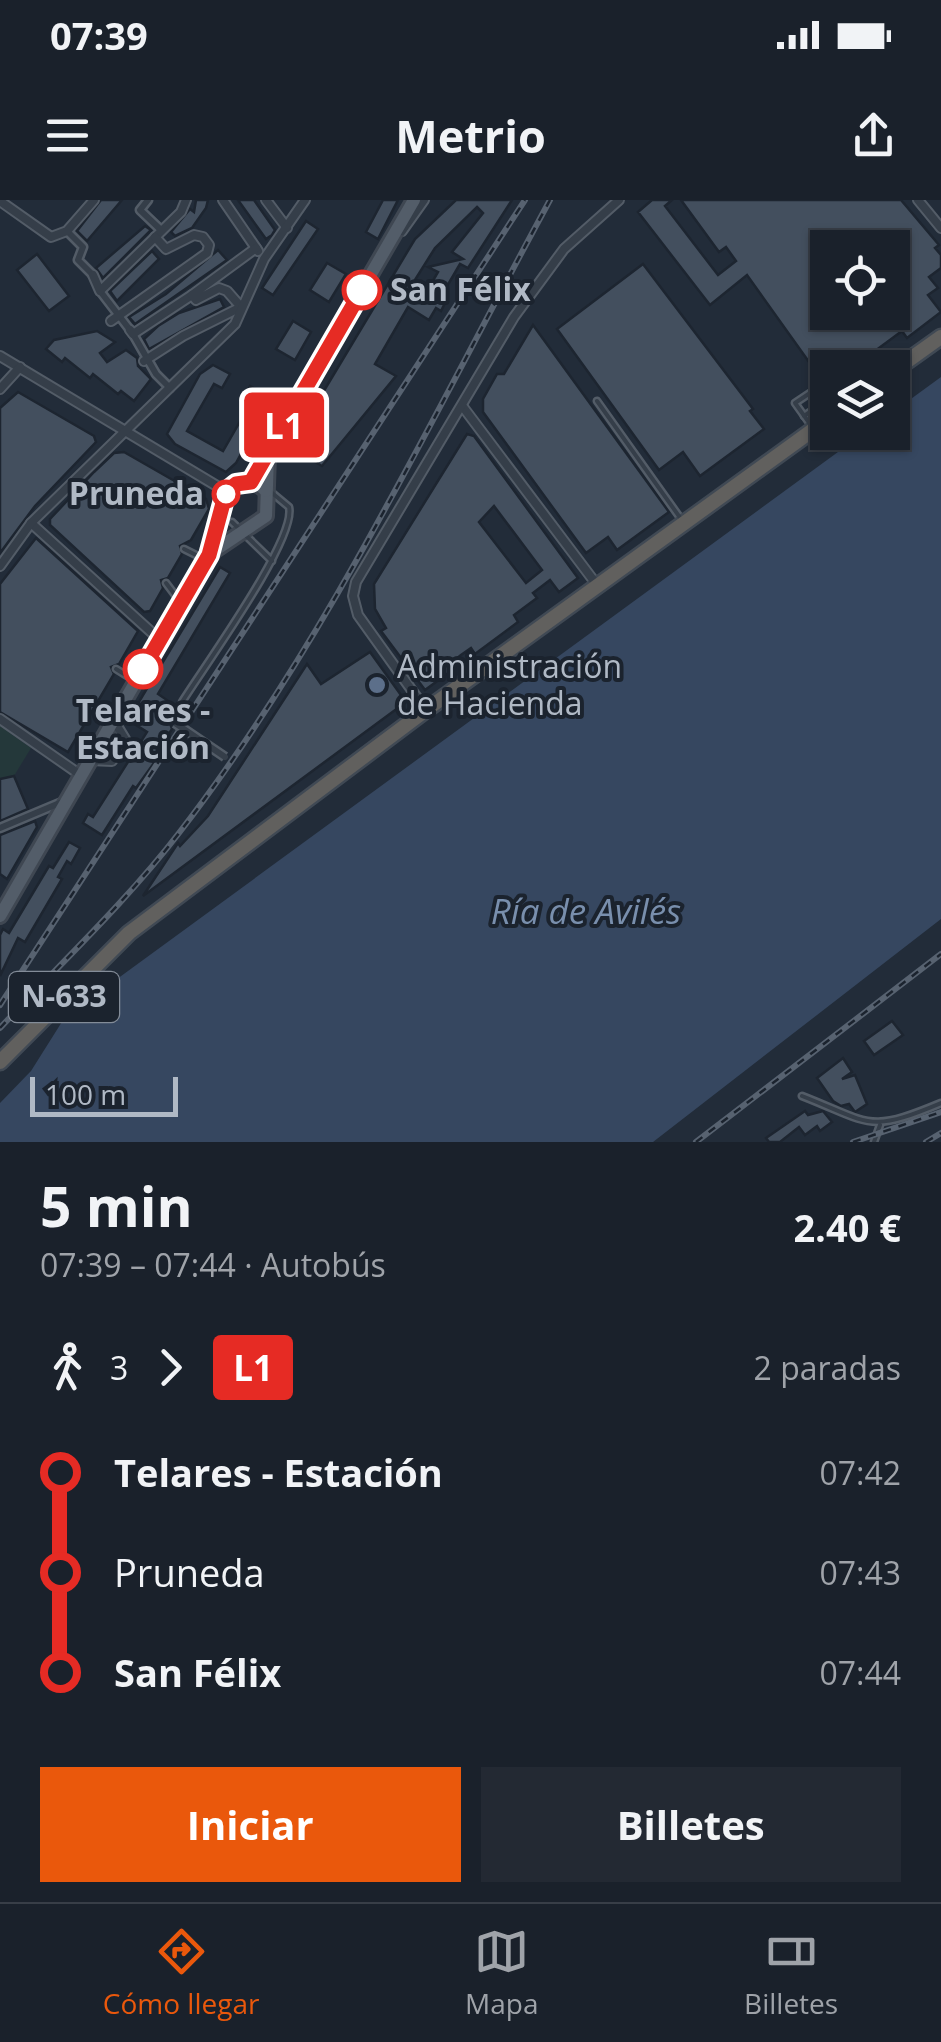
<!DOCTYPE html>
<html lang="es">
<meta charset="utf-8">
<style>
:root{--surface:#1a212b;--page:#232933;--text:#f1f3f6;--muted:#9fa3a9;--line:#383e47;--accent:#ea580c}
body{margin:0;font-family:"Open Sans",sans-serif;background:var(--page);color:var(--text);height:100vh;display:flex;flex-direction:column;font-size:38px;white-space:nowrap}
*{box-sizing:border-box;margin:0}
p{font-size:32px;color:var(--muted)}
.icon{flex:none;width:55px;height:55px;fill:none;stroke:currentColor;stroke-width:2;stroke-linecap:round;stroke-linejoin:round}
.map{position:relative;height:942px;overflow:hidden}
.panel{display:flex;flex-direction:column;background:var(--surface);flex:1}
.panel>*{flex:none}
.badge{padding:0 20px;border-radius:8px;font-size:35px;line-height:65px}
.controls{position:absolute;left:810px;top:30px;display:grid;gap:20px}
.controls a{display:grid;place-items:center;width:100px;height:100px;border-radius:0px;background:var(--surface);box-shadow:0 2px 8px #0004,0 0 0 2px var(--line);font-size:50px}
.scale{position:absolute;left:30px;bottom:25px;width:148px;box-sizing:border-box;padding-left:10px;border:5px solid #b0b9c5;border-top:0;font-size:28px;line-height:35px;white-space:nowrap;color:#b0b9c5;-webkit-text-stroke:8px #1b232e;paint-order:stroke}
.map>.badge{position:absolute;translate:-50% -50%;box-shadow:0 0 0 5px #fff}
.legs{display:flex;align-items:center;gap:15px;height:110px;padding:0 40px;font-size:32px}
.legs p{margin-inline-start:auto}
.overview{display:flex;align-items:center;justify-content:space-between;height:170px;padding:0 40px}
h1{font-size:55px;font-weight:700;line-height:75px}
.button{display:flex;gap:20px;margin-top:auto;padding:20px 40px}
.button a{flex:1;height:115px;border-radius:0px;background:var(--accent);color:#fff;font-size:40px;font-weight:700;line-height:115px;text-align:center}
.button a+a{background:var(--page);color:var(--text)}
ul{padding:0 40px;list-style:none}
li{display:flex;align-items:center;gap:35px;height:100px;font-size:38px}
li i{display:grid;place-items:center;width:15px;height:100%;margin:0 12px;background:currentColor}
li i::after{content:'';width:25px;height:25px;margin:-12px;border:8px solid;border-radius:50%;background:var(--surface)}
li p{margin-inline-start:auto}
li:first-child i{background:linear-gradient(#0000 50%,currentColor 0)}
li:last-child i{background:linear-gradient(currentColor 50%,#0000 0)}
.status{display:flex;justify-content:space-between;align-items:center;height:70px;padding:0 50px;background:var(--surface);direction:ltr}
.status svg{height:28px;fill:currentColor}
header{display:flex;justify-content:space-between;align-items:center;height:130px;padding:0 40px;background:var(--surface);font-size:45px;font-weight:700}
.dock{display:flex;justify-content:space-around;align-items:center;height:140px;border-top:2px solid var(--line);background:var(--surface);font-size:28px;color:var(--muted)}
.dock a{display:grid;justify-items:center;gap:5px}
.dock .current{color:var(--accent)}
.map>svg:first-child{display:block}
</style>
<div class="status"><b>07:39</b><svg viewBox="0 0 49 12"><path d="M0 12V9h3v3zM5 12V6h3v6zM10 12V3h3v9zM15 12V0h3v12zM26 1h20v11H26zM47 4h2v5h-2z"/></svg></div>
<header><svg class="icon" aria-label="menu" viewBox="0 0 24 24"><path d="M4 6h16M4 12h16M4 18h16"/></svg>Metrio<svg class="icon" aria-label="share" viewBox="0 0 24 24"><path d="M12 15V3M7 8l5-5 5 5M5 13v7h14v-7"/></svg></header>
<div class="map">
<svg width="941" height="942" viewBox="0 0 941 942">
<rect width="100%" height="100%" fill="#222c39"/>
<path fill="#24383a" d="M0,526L31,548L14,576L0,579Z"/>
<path fill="#364760" d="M941,177V719L653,942H0V903L31,871L65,817L864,233L892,232L893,212Z"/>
<g fill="#434f5e" stroke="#1d2530" stroke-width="2.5" fill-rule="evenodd">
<path d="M101,0H122L87,41L77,31Z"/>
<path d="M196,0H208L206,8L192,28L175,36L171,32L190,9L194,12Z"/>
<path d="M238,0H254L275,30L272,35L266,39Z"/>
<path d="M383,0H398L378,39L366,32Z"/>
<path d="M456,0H512L468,68L460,64L439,100L445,103L441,111L436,108L429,120L408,107L375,164L396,176L322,266L298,252L303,243L295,239L415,39ZM477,7L483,13L452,52L463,59L428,67L438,72L427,91L413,83L435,48Z"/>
<path d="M652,0H672L665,6L718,75L736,61L726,47L719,52L681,0H901L939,45L935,48L941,55V68L929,77L938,88L928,95L941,112L907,138L902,131L852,168H844L834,154L814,169L747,75L710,105L638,12ZM828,48H892V112H828Z"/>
<path d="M306,21L318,29L273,95L262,88Z"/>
<path d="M145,26L151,30L103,78L96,68Z"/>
<path d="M218,50L227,60L135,124L129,117L166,94Z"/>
<path d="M152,51L159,59L117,101L110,91Z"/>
<path d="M37,54L69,96L49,111L17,70Z"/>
<path d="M327,63L346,74L329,102L310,90Z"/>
<path d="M643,64L753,209L750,211L764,229L700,276L683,252L659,270L557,129Z"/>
<path d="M220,99L224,107L149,149L144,139L158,126L179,113Z"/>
<path d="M293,121L311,132L295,160L276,149Z"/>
<path d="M533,125L669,312L617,350L608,337L586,353L483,212V199L497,174H504Z"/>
<path d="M97,131L115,142L100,153L107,162L126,150L137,158L138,166L151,179L134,201L121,191L118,194L93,174L90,178L65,158L62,162L46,149L54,140Z"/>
<path d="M213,165L230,174L222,188L214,184L187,231L223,251L250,204L243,200L250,186L268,196L269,203L236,263L226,272L175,244L167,234L200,174Z"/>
<path d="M18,192L94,236L96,242L35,306L0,353V208Z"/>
<path d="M467,234L474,236L578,378L559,392L550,380L533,393L537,398L514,415L518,422L475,454L471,448L461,455L447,466L451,471L425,490L381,431L386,428L375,409L374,384ZM494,306L542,370L526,383L479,322Z"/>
<path d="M124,252L206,299L209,309L191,340L180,346L182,354L168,378L161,380L163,388L150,411L144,412L50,325V319L94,272L114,253Z"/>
<path d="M36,338L138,431L119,464L111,467L114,474L68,552L0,512V384Z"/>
<path d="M220,367L230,373L158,494L183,511L179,517L169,520L172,529L156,554L159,556L136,588L133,586L102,635L83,623L88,614L93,617L147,532L128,520Z"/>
<path d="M370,452L406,502L143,696L178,643L180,646L208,616L307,464L321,484Z"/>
<path d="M14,576L28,609L0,621V579Z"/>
<path d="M35,621L37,627L7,679L0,674V635Z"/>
<path d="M69,642L80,648L71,664L67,661L58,677L62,679L25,742L18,738L0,776V735L3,729L9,733L49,666L53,668Z"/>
<path d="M892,821L903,835L874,855L864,841Z"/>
<path d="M843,858L852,872L842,879L855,875L867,904L855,912L849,904L841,906L833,901L817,878Z"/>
<path d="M805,911L808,915L823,911L832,922L820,931L817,926L805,935L799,927L780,942H769L766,938Z"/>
</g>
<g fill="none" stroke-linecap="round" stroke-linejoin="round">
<defs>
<g id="service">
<path d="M597,201L681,319"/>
<path d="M804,216L828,200"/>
<path d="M810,224L795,203L828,181"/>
<path d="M232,322L272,361"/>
<path d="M184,349L202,358"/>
<path d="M166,383L178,399"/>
<path d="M116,469L132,479"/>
<path d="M182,502C203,468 297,339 289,307L271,292"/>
<path d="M802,896C871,923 867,934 941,903"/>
<path d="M874,942L880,925"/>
</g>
<g id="pedestrian">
<path d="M148,0L140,10L162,31"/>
<path d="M67,31L83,47L78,60L93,75"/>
<path d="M100,91L130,130"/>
<path d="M133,134L156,174L170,188"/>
<path d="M0,628L62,602"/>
</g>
<g id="minor">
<path d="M223,0L258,51"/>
<path d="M266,0L287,28"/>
<path d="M918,0L941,28"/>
<path d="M0,1L51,37L67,31L94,0"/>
<path d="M402,31L424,0"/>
<path d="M93,75L100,91L181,12L186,0"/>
<path d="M111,121L207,53L209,45L203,37L194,35L166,49L155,37"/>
<path d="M130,130L133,134L192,95"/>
<path d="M0,156L227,292"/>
<path d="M144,161L183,136L241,107L227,91L219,88L196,100L192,95L256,48"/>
<path d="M0,189L20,167"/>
<path d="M463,207L597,385"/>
<path d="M31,323L160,440"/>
<path d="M0,366L31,323L235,124L264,59L305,0"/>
<path d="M426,510L358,415L353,396L356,382L514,117L564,49L619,0"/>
<path d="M0,519L82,576"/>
<path d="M91,560L112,561L125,539L114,521"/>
</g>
<g id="primary">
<path d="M251,281L414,0"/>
<path d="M211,353L266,316L268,255"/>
<path d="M0,716L209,355L227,292C238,279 253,278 266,291"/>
</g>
<g id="trunk">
<path d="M892,172L941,137"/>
<path d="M0,862L129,733L426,510L828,219"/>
</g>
</defs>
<use href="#service" stroke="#535c67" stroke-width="9"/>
<use href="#pedestrian" stroke="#535c67" stroke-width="11"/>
<use href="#minor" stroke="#535c67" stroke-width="12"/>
<use href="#primary" stroke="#3f4752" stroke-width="18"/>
<use href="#trunk" stroke="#404954" stroke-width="19"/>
<use href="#service" stroke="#353e49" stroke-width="4"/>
<use href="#pedestrian" stroke="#353e49" stroke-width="6"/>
<use href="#minor" stroke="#353e49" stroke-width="8"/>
<use href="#primary" stroke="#535d69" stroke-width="12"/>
<use href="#trunk" stroke="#61605e" stroke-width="14"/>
<defs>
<g id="rail">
<path d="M0,805L525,0"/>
<path d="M0,828C60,764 126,702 179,633C328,440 434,213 550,0"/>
<path d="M696,942L941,754"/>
<path d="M853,942L941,912"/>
<path d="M926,942L941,933"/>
</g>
</defs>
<use href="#rail" stroke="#576270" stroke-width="6"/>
<use href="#rail" stroke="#1b232e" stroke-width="2.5" stroke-dasharray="8" stroke-linecap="butt"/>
<defs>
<path id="pedestrian-bridge" d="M175,523L225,557"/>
</defs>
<use href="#pedestrian-bridge" stroke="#535c67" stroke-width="11" stroke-linecap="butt"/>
<use href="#pedestrian-bridge" stroke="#353e49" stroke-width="6"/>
</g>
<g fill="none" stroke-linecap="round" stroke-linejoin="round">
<defs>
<path id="line-1" d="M143,469L209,355L226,292L236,284L251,282L362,90"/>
</defs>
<use href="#line-1" stroke="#fff" stroke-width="22"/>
<use href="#line-1" stroke="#e62b24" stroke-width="15"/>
</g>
<g fill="#fff" stroke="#e62b24" stroke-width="5">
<circle cx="362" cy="90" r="18"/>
<circle cx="226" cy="294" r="12"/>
<circle cx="143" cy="469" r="18"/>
</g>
<circle fill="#5c6f8a" stroke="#1b232e" stroke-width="4" cx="377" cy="485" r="10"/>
<g text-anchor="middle" stroke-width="8" stroke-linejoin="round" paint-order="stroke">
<rect fill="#1b232e" stroke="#838c98" stroke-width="2.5" x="9" y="772" width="110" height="50" rx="8"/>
<g font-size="30" font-weight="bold" fill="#b0b9c5">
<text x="64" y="807">N-633</text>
</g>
<g font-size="32" font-weight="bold" fill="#b0b9c5" stroke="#1b232e" text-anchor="start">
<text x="390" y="101">San Félix</text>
<text x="204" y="305" text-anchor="end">Pruneda</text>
<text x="143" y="522" text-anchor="middle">Telares -<tspan x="143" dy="37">Estación</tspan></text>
</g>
<g font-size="32" fill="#b0b9c5" stroke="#1b232e" text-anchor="start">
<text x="397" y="478">Administración<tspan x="397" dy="37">de Hacienda</tspan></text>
</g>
<g font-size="35" font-style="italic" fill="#798fad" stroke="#1b232e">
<text x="586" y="724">Ría de Avilés</text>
</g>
</g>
</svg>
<div class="controls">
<a><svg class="icon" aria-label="locate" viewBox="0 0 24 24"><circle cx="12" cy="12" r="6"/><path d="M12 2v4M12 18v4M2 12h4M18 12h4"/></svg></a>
<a><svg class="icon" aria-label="layers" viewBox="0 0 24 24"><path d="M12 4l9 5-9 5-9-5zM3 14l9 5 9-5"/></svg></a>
</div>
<div class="scale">100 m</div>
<b class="badge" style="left:284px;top:225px;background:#e62b24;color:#fff">L1</b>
</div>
<section class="panel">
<div class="overview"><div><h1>5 min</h1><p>07:39 – 07:44 · Autobús</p></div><b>2.40 €</b></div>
<div class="legs"><svg class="icon" aria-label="walk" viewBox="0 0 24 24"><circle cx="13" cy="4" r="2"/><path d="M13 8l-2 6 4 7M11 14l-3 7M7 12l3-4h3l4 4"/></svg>3<svg class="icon" aria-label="forward" viewBox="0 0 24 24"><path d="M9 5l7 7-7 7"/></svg><b class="badge" style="background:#e62b24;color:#fff">L1</b><p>2 paradas</p></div>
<ul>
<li><i style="color:#e62b24"></i><b>Telares - Estación</b><p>07:42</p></li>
<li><i style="color:#e62b24"></i><span>Pruneda</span><p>07:43</p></li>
<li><i style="color:#e62b24"></i><b>San Félix</b><p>07:44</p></li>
</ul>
<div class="button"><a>Iniciar</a><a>Billetes</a></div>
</section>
<nav class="dock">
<a class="current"><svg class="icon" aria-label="directions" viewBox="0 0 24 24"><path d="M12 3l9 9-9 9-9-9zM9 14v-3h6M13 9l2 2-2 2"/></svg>Cómo llegar</a>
<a><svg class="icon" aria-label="map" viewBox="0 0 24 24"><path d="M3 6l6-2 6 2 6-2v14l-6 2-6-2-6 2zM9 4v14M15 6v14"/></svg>Mapa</a>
<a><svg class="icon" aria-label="tickets" viewBox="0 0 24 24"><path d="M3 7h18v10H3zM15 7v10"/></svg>Billetes</a>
</nav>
